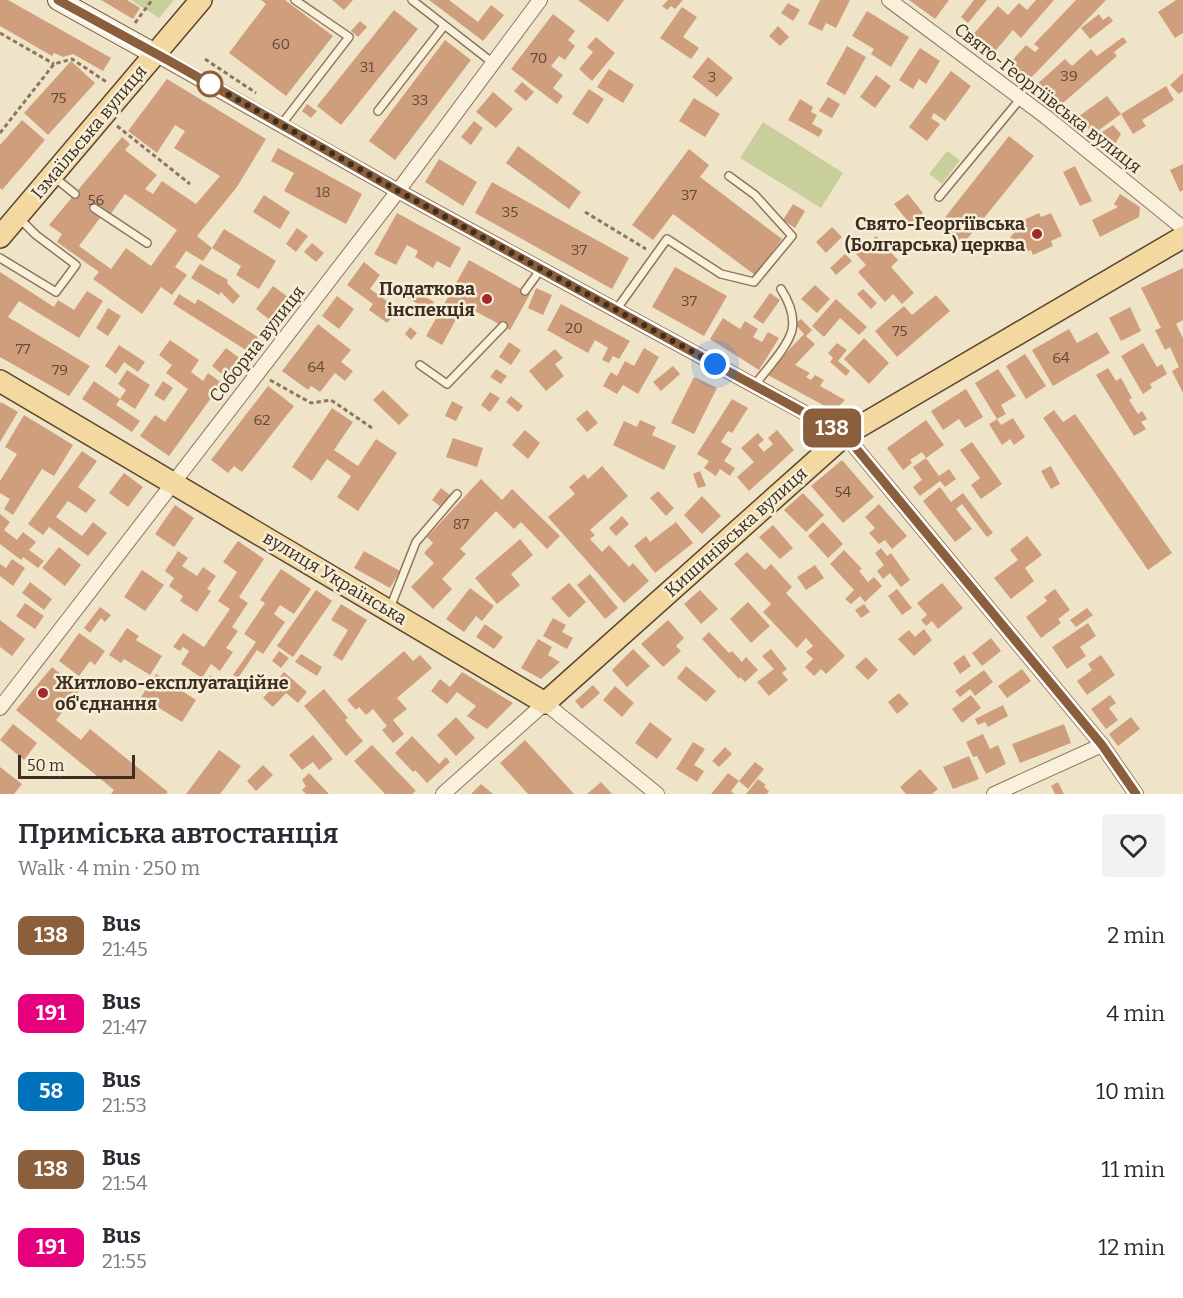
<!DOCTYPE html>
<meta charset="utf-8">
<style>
:root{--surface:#fff;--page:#f2f2f3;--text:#2b2b33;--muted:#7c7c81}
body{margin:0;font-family:Bitter,serif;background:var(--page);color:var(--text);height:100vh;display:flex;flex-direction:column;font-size:22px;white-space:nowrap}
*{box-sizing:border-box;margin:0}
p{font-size:20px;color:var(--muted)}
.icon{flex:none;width:33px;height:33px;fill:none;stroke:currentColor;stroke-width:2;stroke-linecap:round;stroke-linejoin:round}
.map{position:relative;height:794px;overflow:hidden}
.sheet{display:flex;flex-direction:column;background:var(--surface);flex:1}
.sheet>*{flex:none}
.badge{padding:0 12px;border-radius:9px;font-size:21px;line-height:39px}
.scale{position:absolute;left:18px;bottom:15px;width:117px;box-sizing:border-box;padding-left:6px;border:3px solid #3d2e20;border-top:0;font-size:16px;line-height:21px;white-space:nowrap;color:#3d2e20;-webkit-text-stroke:4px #f7eed8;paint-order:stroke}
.you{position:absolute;width:30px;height:30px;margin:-15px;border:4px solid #fff;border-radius:50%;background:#1a73e8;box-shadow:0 0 0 9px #1a73e833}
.map>.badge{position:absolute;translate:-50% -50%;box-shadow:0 0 0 3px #fff}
.round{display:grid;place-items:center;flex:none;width:63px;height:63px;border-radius:6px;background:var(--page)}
.headline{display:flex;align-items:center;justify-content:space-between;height:102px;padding:0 18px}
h1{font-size:28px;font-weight:600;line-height:45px}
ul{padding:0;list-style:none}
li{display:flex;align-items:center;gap:18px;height:78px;padding:0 18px}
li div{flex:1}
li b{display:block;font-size:22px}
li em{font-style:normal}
li .badge{min-width:66px;font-weight:700;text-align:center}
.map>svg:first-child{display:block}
</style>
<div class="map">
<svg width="1183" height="794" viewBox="0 0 1183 794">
<rect width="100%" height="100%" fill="#f0e4c8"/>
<g fill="#c9cf9b">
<path d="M131,0H174L159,18Z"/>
<path d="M763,122L843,173L821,208L740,158Z"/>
<path d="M947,151L960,160L942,184L929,174Z"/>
</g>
<g fill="#cf9f7d" fill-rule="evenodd">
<path d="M0,0H8L111,58L103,71L73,54L63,57L54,53L52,56L0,26Z"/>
<path d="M101,0H127L140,8L133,19Z"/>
<path d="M261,0H285L333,36L286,96L229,53L266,4Z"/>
<path d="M332,0H353L344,10Z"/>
<path d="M429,0H449L478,22L491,5L504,15L483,41Z"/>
<path d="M578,0H624L608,22Z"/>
<path d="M668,0H683L675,9L671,6L667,10L662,6Z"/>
<path d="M820,0H850L836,28L826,23L822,31L808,24Z"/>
<path d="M909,0H949L935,19Z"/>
<path d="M974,0H987L968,23L961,17Z"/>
<path d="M1036,0H1054L1021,38L1013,30L991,56L970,38L998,6L1008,15L1019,3L1027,10Z"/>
<path d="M1076,0H1106L1027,82L1008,65L1026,45L1035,52L1039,48L1034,44Z"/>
<path d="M1176,0H1183V33L1175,38L1158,12Z"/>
<path d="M788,3L800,10L793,21L781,13Z"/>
<path d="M682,7L697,17L683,37L699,48L691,59L660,38Z"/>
<path d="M394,10L418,29L341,125L317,106Z"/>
<path d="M867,11L909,37L891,67L871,54L874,49L852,36Z"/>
<path d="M553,14L575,31L568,40L575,46L565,60L559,56L551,66L563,75L553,88L563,96L557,104L511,69Z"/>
<path d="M1099,14L1103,20L1109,16L1113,21L1090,39L1081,28Z"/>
<path d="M360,21L367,27L358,37L351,31Z"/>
<path d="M778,26L789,37L780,46L769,36Z"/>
<path d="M596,37L615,53L592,81L579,69L593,52L587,47Z"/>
<path d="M1123,37L1127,42L1114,52L1117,56L1056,109L1035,86L1065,59L1072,66L1091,49L1097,56Z"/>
<path d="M445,40L471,60L395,160L369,141Z"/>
<path d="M847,46L866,57L845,95L826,84Z"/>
<path d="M920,48L940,61L926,84L919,79L913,89L899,80Z"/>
<path d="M708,57L733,78L717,97L692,77Z"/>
<path d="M71,61L95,83L48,135L24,113Z"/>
<path d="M609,69L634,85L623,103L597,87Z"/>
<path d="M951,71L971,86L945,121L934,113L931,118L940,124L927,141L909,127Z"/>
<path d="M1183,73V91L1179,94L1170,85Z"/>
<path d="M876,75L891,86L875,108L860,97Z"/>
<path d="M167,79L266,139L237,187L197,236L212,248L224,229L276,261L259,289L236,275L241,266L212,248L203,261L186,251L175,267L187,275L172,295L161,287L142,314L93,279L99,272L57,242L62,234L49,225L122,137L130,144L125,150L157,175L145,189L153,194L162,181L196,204L220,176L174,148L185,131L175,125L157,153L128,131ZM125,194L177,230L151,266L126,248L111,269L79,246L100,218L92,212L97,205L110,215Z"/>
<path d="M522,82L534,92L526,101L514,91Z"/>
<path d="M1166,86L1174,100L1142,120L1146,126L1133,134L1121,114Z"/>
<path d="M589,89L604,99L588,124L572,114Z"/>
<path d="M493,92L513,109L496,128L476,112Z"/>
<path d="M1107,96L1121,114L1095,133L1075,119Z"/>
<path d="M828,97L840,104L832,118L819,111Z"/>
<path d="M694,98L720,114L705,137L679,121Z"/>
<path d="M800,99L813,107L811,112L817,115L812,124L823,130L819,137L788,120Z"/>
<path d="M307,104L317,111L311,118L302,111Z"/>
<path d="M22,120L45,140L2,190L0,188V145Z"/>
<path d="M474,121L483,128L471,145L461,137Z"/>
<path d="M1113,125L1121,134L1115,144L1107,139L1102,132Z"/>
<path d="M1009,136L1034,156L963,244L939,225Z"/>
<path d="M518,146L581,192L569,209L506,163Z"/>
<path d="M278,148L362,194L346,224L284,191L294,173L271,161Z"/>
<path d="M689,149L709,165L700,177L782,239L755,275L673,214L653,240L632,225Z"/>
<path d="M439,159L477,182L463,206L425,182Z"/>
<path d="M1183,164V190L1180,192L1170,170Z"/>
<path d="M1075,166L1092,201L1080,206L1063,172Z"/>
<path d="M492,182L629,258L612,289L475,213Z"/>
<path d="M908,194L923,213L910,224L894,204Z"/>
<path d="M1120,194L1140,207L1139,217L1100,237L1092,220L1118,207L1114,204Z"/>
<path d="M264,195L290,212L280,229L253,212Z"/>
<path d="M793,204L805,211L795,228L783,220Z"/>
<path d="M397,213L461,248L450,268L437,261L433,268L415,257L418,251L407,245L396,265L374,254Z"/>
<path d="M1039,213L1041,217L1051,213L1062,236L1051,241L1053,246L1033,255L1031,250L1024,253L1012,248L1009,242L1011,236L1015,232L1014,230L1021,227L1019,222Z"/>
<path d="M832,227L842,237L826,253L816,242Z"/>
<path d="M297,228L308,236L296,252L286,244Z"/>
<path d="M876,236L898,260L891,267L914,293L902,304L893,294L885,302L858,272L866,265L856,254Z"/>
<path d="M312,243L324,253L316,262L304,252Z"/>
<path d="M845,254L852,261L836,275L830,268Z"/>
<path d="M469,260L530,294L510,330L464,305L442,345L426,336Z"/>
<path d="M364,262L380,275L370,289L394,306L389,312L394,315L387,323L369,310L373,304L347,285Z"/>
<path d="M200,264L228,280L227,283L240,296L233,304L221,292L219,295L191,278Z"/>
<path d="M675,267L727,296L704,336L652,307Z"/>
<path d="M1183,268V320L1176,324L1183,338V393L1172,371L1179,367L1170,347L1165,350L1155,330L1161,328L1141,288Z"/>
<path d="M0,272L54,307L58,300L74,310L87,291L103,301L79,338L19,301L8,317L90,366L69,396L0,357Z"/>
<path d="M405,284L434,302L429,311L399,292Z"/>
<path d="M815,285L830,299L817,313L801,299Z"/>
<path d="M273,286L288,297L271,321L256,309Z"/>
<path d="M536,288L552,295L543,315L528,308Z"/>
<path d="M863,289L877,303L871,309L857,294Z"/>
<path d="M770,293L780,300L763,324L753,317Z"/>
<path d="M179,294L195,304L198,299L258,337L249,352L173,304Z"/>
<path d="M936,295L950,311L897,357L875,331L904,306L912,315Z"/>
<path d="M337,296L354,309L339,329L322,316Z"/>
<path d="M836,299L867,327L859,335L840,318L824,337L812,326Z"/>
<path d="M561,304L630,341L619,359L613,356L609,363L602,360L608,348L595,340L588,353L547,330Z"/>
<path d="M1130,307L1141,331L1121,341L1109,318Z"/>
<path d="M108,308L121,316L108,336L96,328Z"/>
<path d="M723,318L740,329L745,321L758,329L753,337L762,342L768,332L779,338L759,370L710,339Z"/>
<path d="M801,319L812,330L806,336L815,344L795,365L810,373L806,377L811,380L815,375L824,380L820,386L845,400L834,411L766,374L804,334L795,324Z"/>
<path d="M318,324L351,350L341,362L353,371L345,381L335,373L320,392L311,386L308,390L282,371Z"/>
<path d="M410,327L417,333L411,340L405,334Z"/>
<path d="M1069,329L1077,343L1097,332L1110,353L1053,386L1032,350Z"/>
<path d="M864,338L889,363L869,384L844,359Z"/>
<path d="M170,340L199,360L191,372L203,381L208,373L222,383L169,456L140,436L155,415L165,422L188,389L166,373L172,365L159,355Z"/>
<path d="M509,342L521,350L511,365L499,357Z"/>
<path d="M837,343L847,350L838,361L850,371L846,376L830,362L833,358L828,353Z"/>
<path d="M1143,343L1157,367L1162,364L1167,374L1150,384L1152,388L1143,394L1121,356Z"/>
<path d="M119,345L145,362L138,372L124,362L116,374L105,366Z"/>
<path d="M226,348L242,360L228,379L212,366Z"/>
<path d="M644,348L659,357L638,394L623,385L617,394L603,386L611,372L617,376L625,361L634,366Z"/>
<path d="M555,349L563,358L555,364L564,376L546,391L529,371Z"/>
<path d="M1025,354L1046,386L1026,399L1006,366Z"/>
<path d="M673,366L680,374L661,391L653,382Z"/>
<path d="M1108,368L1116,381L1121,378L1132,398L1129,400L1138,414L1142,411L1147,419L1141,422L1146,429L1134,436L1096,375Z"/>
<path d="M496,369L507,376L501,384L490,377Z"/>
<path d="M998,369L1016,396L1001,405L1006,414L997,419L975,383Z"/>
<path d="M127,370L150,385L135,409L120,399L126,390L118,384Z"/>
<path d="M694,377L717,388L694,434L671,423Z"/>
<path d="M94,381L120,399L116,405L140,421L132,432L82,399Z"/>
<path d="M163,381L173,388L164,401L154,395Z"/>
<path d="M268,386L294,406L242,472L234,466L228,473L211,460Z"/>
<path d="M966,389L983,417L965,428L959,419L943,430L931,411Z"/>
<path d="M383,390L409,415L399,425L373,400Z"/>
<path d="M490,392L500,398L490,412L481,405Z"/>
<path d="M511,396L523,406L518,412L506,402Z"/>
<path d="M732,399L748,408L732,433L728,431L721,442L732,449L724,461L735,468L730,476L720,469L716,476L704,468L709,461L697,454Z"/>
<path d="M452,401L463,407L456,421L445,416Z"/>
<path d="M1,402L18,412L0,442V404Z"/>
<path d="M332,408L353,422L334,450L358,466L376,439L397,453L358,511L337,497L351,476L327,459L312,481L292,467Z"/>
<path d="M587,410L598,423L587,432L576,419Z"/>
<path d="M1054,410L1063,422L1075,414L1172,553L1148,570L1043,418Z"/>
<path d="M24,415L73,445L54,476L42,469L13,515L4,509L10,499L0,493V481L17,454L5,447Z"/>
<path d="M1013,418L1025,437L1014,445L1010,439L1002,445L989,424L997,419L1001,425Z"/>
<path d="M640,420L656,427L652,435L676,446L664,470L613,445L624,421L637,427Z"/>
<path d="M926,420L944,445L926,458L922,452L910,460L912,463L903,470L887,448Z"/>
<path d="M525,430L540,443L528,459L512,445Z"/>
<path d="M777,430L794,450L749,491L737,477L754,462L741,448L758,433L764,440L758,445L764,452L773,444L768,438Z"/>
<path d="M453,438L483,448L477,467L446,457Z"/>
<path d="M972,442L1002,484L981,499L971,485L980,478L960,450Z"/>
<path d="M82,451L97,461L78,487L96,500L86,513L68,501L56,517L82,536L93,522L107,533L88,556L49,527L43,535L28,524Z"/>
<path d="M926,458L939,476L949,469L956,479L945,487L940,481L920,496L913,487L922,480L913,467Z"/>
<path d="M842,460L874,497L843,523L811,486Z"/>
<path d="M602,466L628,496L590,530L595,535L590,539L602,552L609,545L629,567L633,563L649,581L624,603L548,517L575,494L569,487L584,474L588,479Z"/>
<path d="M1051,466L1060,484L1051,489L1041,471Z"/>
<path d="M700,471L706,486L698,488L693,474Z"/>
<path d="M124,473L143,487L128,507L109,493Z"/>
<path d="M481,479L502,500L512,489L560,536L547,549L521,522L514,529L496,511L460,549L466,554L442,579L452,589L433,609L411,587L434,563L424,553L433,543L427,537Z"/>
<path d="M940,487L951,502L963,493L993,533L987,537L962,504L956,509L972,529L955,542L923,501Z"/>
<path d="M441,488L450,495L441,507L432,500Z"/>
<path d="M658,491L674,508L666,516L650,498Z"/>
<path d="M803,493L824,515L806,532L784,510Z"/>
<path d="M702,496L721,516L702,534L684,515Z"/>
<path d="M879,504L907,536L892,549L885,540L879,544L869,533L875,528L865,517Z"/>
<path d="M175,505L194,518L174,547L155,534Z"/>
<path d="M0,514L10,522L4,530L17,540L23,532L36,542L29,550L44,561L38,568L23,557L21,560L0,544Z"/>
<path d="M622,516L629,524L616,536L609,528Z"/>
<path d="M676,522L693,543L655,573L634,546L646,536L650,542Z"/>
<path d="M823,522L843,544L828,558L808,536Z"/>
<path d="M773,525L793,548L780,559L759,537Z"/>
<path d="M1027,536L1042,555L1025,568L1034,581L1011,599L994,578L1018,560L1010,550Z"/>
<path d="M520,539L533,555L511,574L520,585L497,604L475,578Z"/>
<path d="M238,541L264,559L239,597L248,603L232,627L238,631L226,648L233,652L220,671L211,664L202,678L181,664L189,651L183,647L180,651L173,647L183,633L204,647L230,609L218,601L237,572L223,562Z"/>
<path d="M59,547L81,565L65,586L42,568Z"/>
<path d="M881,548L887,556L891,553L910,580L901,587L890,573L883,579L877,571L884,565L875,553Z"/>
<path d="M844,550L862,569L859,571L868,582L874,577L882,586L865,602L860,596L851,604L845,599L854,590L830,564Z"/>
<path d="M178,551L188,558L182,566L197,576L203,567L216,576L207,589L211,591L197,612L180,601L183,596L169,586L174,578L165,571Z"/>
<path d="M364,551L400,571L390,588L354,568Z"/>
<path d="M747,552L765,570L771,564L792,587L786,593L845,656L826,674L821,669L814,676L805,667L813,659L806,652L813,646L806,638L797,648L763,612L771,604L734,564Z"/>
<path d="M12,559L25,568L13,586L0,576V564L6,568Z"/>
<path d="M815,565L824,578L806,590L797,577Z"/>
<path d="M281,569L311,589L294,614L280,605L274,614L285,622L263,654L257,650L238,678L233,675L256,642L244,634L265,603L260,600Z"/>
<path d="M142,570L164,585L145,611L124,597Z"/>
<path d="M590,574L618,608L605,619L577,585Z"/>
<path d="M30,582L52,599L44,610L22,593Z"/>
<path d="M569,583L586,602L569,618L551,598Z"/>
<path d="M942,583L963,608L938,629L932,621L926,626L921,620L927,615L917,603Z"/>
<path d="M470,588L494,606L482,621L476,616L464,632L446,619Z"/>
<path d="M897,589L912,608L902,615L888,596Z"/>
<path d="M1055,589L1070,610L1058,619L1061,623L1041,638L1026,617L1047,601L1044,597Z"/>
<path d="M316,590L332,601L293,657L277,646Z"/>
<path d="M700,590L718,609L701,624L684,604Z"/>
<path d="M748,602L770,626L751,643L730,619Z"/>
<path d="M25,603L44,616L35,629L16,616Z"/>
<path d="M341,604L367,620L342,661L333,655L348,630L331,620Z"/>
<path d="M864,604L870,612L861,618L855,610Z"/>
<path d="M100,607L111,615L105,622L101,618L90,633L84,628Z"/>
<path d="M1087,608L1093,615L1076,627L1070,620Z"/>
<path d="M553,618L566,625L562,632L573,638L567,649L543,636Z"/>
<path d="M0,620L25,639L12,656L0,647Z"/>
<path d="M668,620L684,638L676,646L681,651L663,667L641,644Z"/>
<path d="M1088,623L1096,636L1080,647L1086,656L1067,669L1052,647Z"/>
<path d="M485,624L503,637L494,649L476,637Z"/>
<path d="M127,628L139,636L136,640L162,656L150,675L124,659L121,663L109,655Z"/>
<path d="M924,629L932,640L914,656L898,639L909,630L915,637Z"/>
<path d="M709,632L729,653L732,651L742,662L746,657L758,670L745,682L740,677L739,679L702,639Z"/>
<path d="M79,633L105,651L95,665L90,661L79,676L59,661Z"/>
<path d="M991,638L1001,651L982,666L972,653Z"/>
<path d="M538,639L552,647L548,655L560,662L541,679L521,668Z"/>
<path d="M633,649L650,666L627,687L612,670Z"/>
<path d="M771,649L787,669L782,673L788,680L769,696L757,682L774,669L762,656Z"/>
<path d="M279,651L289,658L281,668L272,661Z"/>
<path d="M404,651L413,661L420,655L432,668L397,698L407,709L393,720L404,734L393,743L382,730L387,726L373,709L366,715L359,707L356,710L347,700Z"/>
<path d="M301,654L322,667L317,676L295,662Z"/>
<path d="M964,655L971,666L960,674L953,663Z"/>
<path d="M1101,655L1115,675L1087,695L1077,681L1092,670L1088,664Z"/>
<path d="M866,657L878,670L868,680L855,667Z"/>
<path d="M686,666L716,691L706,702L677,678Z"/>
<path d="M52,667L80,690L56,720L81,740L90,729L168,792L166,794H111L114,790L16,710Z"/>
<path d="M1022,669L1031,681L1007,698L998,686Z"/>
<path d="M984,670L993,682L975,696L970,689L960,697L955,691Z"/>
<path d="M284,672L307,692L298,703L286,693L273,707L263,698L276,684L275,683Z"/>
<path d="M462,672L513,703L487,729L467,716L476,706L457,692L447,704L431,691L440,679L450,687Z"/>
<path d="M156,674L196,700L182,722L141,697Z"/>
<path d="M210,675L219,682L212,691L203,684Z"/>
<path d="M593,685L600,693L582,709L575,701Z"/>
<path d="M615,686L634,703L622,717L603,700Z"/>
<path d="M324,689L348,718L345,720L363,741L346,756L304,706Z"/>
<path d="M899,693L909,704L897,714L888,702Z"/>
<path d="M971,695L981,708L962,723L952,709Z"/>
<path d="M1110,695L1116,703L1109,708L1118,720L1106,729L1091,709Z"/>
<path d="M1003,705L1008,716L988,727L985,722L978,725L975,719Z"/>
<path d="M456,717L475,738L456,756L437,735Z"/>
<path d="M1131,717L1140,729L1118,746L1109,734Z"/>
<path d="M650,722L672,739L657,759L635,743Z"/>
<path d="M13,724L37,743L24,760L0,740Z"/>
<path d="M1064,724L1071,743L1020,763L1012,744Z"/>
<path d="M983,734L990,749L998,745L1006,764L986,774L977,756L973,757L966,742Z"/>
<path d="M313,735L333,759L319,770L313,762L302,770L289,755Z"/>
<path d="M412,736L439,764L446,757L450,762L427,783L415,770L413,772L395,753Z"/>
<path d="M525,740L574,794H528L500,763Z"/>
<path d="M693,742L705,749L694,765L704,771L697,782L676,769Z"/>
<path d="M372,745L416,791L412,794H385L354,761Z"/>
<path d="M725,747L732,754L719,767L712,761Z"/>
<path d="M219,750L241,766L220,794H186Z"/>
<path d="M969,756L979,779L953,789L943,767Z"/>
<path d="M755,762L764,769L748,789L739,781Z"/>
<path d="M263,765L273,775L256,791L247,781Z"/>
<path d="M0,767L22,784L14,794H0Z"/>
<path d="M920,769L938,789L932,794H906L900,787Z"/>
<path d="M309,773L329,794H306L302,790L306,786L302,780Z"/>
<path d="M728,773L739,781L731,791L734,794H711Z"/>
<path d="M758,779L766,785L764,787L769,791L767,794H746Z"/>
<path d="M601,782L612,794H587Z"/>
<path d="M1058,782L1064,794H1055L1051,786Z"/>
<path d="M481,784L493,794H471Z"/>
</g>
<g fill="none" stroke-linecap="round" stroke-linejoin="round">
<defs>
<g id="lane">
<path d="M412,0L493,63"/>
<path d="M378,111L444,26"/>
<path d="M281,125L349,37L295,0"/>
<path d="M54,177L75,194"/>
<path d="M939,197L1021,98"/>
<path d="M94,208L147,243"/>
<path d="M0,258L56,292L76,265L36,235L18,217"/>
<path d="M525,291L541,269"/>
<path d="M616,310L667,239L721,274L754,282L792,236L755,195L729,176"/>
<path d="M420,365L447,384L503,326"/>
<path d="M754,386C765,371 788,347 792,330C795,316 788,300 781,289"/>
<path d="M390,608L416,542L457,494"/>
</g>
<g id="street">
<path d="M889,0L1046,117L1183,228"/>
<path d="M155,54L398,191L845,435L1102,745L1136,794"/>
<path d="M0,708L398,191L540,0"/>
<path d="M443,794L545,703L657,794"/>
<path d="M994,794L1102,745"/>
</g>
<path id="secondary" d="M58,0L155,54"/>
<g id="primary">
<path d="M0,237L201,0"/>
<path d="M0,381L545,703L845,435L1183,237"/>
</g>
</defs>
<use href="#lane" stroke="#8d765c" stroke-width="10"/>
<use href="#street" stroke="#8d765c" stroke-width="16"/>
<use href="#secondary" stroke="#6f573f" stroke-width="22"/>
<use href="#primary" stroke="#5b4430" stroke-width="24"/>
<g stroke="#8d765c" stroke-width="3" stroke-dasharray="4.5 3" stroke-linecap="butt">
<path d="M135,23L152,0"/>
<path d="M0,33L54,64"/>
<path d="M205,59L256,93"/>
<path d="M117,126L190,184"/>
<path d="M0,133L54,64L72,59L108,83"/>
<path d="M585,212L646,249"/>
<path d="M270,380L311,403L331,400L372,428"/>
</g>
<use href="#lane" stroke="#faf1dc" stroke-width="7"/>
<use href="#street" stroke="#faf1dc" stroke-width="14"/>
<use href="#secondary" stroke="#faf1dc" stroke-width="20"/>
<use href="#primary" stroke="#f3d9a0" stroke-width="21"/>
</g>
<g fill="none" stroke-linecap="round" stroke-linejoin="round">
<defs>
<path id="line" d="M58,0L173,63L398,191L845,435L1102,745L1136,794"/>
</defs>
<use href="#line" stroke="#fff" stroke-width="14"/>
<use href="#line" stroke="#8b5e3c" stroke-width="9"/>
<path stroke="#3d2e20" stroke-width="6" stroke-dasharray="0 10.8" d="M210,84L398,191L715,364"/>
</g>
<circle fill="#fff" stroke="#8b5e3c" stroke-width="3" cx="210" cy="84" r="12"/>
<g fill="#9e2a2b" stroke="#f7eed8" stroke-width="2">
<circle cx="1037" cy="234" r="6"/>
<circle cx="487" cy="299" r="6"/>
<circle cx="43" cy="693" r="6"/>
</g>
<g text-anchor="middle" stroke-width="5" stroke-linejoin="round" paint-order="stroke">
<g font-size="15" fill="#624a37">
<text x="281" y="49">60</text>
<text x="539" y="63">70</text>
<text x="367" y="72">31</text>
<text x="1069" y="81">39</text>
<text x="712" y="82">3</text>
<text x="59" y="103">75</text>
<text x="420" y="105">33</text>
<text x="323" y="197">18</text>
<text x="689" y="200">37</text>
<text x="96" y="205">56</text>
<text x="510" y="217">35</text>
<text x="579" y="255">37</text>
<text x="689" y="306">37</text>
<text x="574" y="333">20</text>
<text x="900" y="336">75</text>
<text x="23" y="354">77</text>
<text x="1061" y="363">64</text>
<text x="316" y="372">64</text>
<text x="60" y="375">79</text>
<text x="262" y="425">62</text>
<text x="843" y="497">54</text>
<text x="461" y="529">87</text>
</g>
<g font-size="18" fill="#3d2e20" stroke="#f7eed8">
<text transform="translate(1048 98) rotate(38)" y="6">Свято-Георгіївська вулиця</text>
<text transform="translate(89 132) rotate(-50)" y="6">Ізмаїльська вулиця</text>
<text transform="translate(257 344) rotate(-52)" y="6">Соборна вулиця</text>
<text transform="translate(736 532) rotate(-42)" y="6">Кишинівська вулиця</text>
<text transform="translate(335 578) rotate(31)" y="6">вулиця Українська</text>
</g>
<g font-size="18" font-weight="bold" fill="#3d2e20" stroke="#f7eed8" text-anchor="end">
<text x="1025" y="230">Свято-Георгіївська<tspan x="1025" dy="21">(Болгарська) церква</tspan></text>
<text x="475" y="295">Податкова<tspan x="475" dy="21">інспекція</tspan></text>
<text x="55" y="689" text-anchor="start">Житлово-експлуатаційне<tspan x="55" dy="21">об'єднання</tspan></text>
</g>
</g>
</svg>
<div class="scale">50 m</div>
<div class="you" style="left:715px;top:364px"></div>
<b class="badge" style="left:832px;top:428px;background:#8b5e3c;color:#fff">138</b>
</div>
<section class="sheet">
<div class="headline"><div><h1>Приміська автостанція</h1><p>Walk · 4 min · 250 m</p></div><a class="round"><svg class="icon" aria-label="heart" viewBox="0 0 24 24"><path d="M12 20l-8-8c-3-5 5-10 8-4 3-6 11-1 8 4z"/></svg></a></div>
<ul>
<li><span class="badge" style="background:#8b5e3c;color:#fff">138</span><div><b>Bus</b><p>21:45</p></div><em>2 min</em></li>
<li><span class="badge" style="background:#e6007e;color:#fff">191</span><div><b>Bus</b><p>21:47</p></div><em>4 min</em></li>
<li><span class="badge" style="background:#0072bc;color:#fff">58</span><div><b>Bus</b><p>21:53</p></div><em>10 min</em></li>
<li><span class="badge" style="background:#8b5e3c;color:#fff">138</span><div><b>Bus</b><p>21:54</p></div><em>11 min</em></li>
<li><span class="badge" style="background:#e6007e;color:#fff">191</span><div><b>Bus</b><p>21:55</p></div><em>12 min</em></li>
</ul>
</section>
